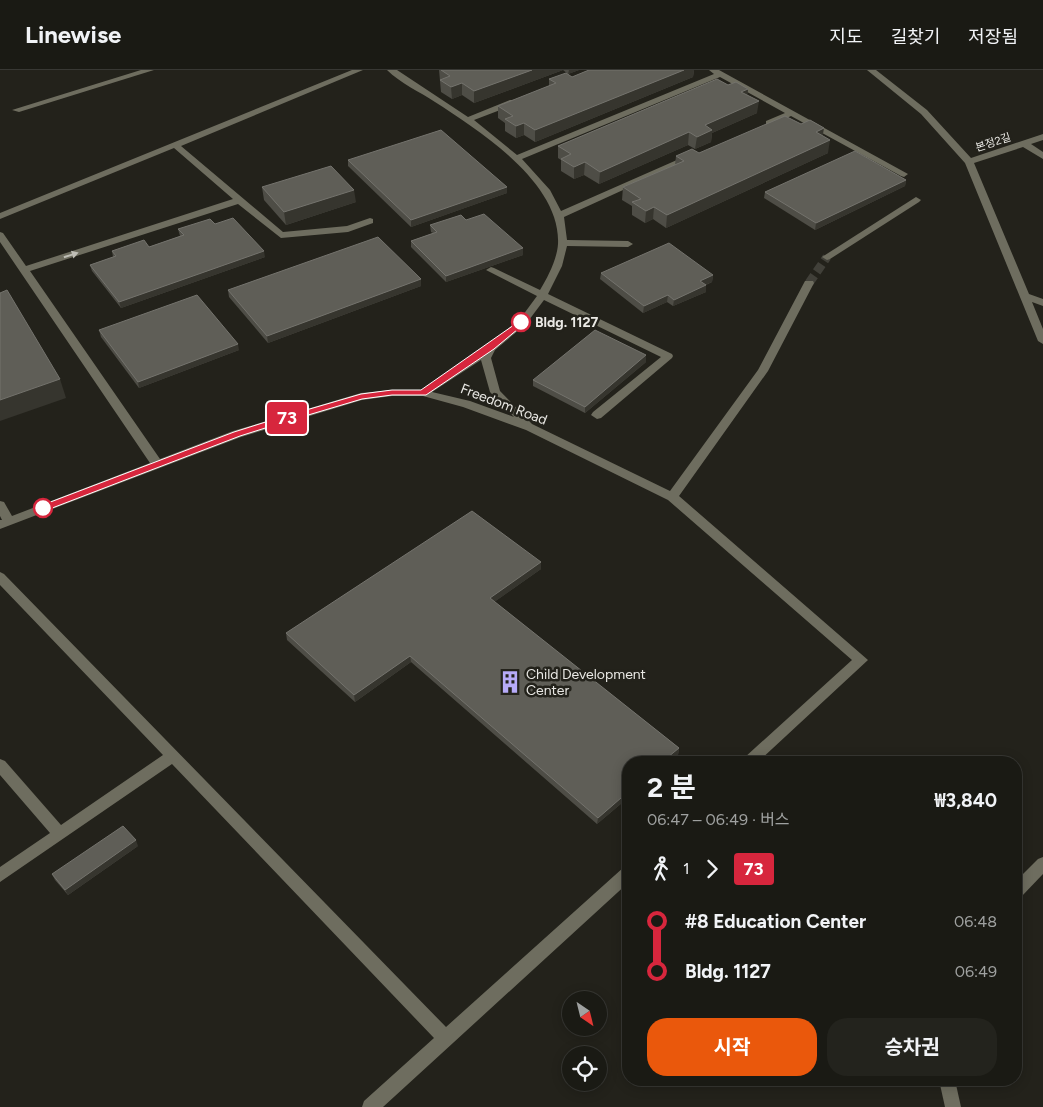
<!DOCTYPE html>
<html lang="ko">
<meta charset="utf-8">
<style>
:root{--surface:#1a1a14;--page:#23231d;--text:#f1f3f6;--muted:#9fa1a0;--line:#383834;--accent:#ea580c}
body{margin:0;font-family:Figtree,"Noto Sans KR",sans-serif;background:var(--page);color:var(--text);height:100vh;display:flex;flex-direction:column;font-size:19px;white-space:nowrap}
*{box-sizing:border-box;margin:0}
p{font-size:16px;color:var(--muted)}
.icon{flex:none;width:28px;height:28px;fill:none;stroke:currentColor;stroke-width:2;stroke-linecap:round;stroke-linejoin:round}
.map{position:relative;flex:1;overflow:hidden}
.panel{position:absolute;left:622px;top:686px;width:400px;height:330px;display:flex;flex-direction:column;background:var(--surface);border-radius:20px;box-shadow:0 2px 12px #0003,0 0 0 1px var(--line)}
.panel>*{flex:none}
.badge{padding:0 10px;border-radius:4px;font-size:18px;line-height:32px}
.needle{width:32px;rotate:145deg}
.controls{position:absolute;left:562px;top:921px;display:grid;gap:10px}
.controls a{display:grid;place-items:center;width:45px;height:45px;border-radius:50%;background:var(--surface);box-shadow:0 2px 12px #0003,0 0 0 1px var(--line);font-size:25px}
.map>.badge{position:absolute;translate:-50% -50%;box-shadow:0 0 0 2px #fff}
.legs{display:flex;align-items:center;gap:8px;height:55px;padding:0 25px;font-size:16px}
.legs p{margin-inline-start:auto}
.headline{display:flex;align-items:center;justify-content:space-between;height:85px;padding:0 25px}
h1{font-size:28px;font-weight:700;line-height:38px}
.primary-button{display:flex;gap:10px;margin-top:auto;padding:10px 25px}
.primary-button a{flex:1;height:58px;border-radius:20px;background:var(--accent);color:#fff;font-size:20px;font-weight:700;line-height:58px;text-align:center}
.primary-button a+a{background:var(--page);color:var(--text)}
ul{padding:0 25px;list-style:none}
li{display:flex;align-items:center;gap:18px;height:50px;font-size:19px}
li i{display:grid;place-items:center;width:8px;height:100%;margin:0 6px;background:currentColor}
li i::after{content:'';width:12px;height:12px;margin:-6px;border:4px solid;border-radius:50%;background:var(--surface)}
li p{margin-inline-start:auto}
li:first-child i{background:linear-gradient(#0000 50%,currentColor 0)}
li:last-child i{background:linear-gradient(currentColor 50%,#0000 0)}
header{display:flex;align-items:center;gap:30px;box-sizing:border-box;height:70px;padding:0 25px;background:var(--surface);border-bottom:1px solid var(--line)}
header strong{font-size:24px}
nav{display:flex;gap:28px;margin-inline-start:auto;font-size:18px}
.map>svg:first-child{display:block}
</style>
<header>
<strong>Linewise</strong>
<nav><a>지도</a><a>길찾기</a><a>저장됨</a></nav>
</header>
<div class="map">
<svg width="1043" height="1037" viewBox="0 0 1043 1037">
<rect width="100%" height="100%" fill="#23221b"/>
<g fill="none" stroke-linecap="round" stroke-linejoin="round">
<path stroke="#414039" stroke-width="9" stroke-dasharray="9 4.5" stroke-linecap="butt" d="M809,213L827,187"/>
<g fill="#6e6d5f" fill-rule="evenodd">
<path d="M141,0H154L19,42L12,40Z"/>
<path d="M352,0H363L181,76L283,162L347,156L370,148L373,149V153L348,162L281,168L238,134L30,201L160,389L233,361L361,323L392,320H421L496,270L523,245L537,226L486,200L491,197L494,198L540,220C548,207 557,189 558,174C561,113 480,61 435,32C420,22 400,13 387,0H397L468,47L510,30H516V34L474,50L517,85L714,4L709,0H719L908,104L904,107L901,106L791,46L772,55H766V51L785,43L720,7L522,89L550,120L561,141L686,86L689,85L693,88L564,147L567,170L628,171L633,174L628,177L567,176L562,196L548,224L672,284L673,286L672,288L601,348L597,349L591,345L593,342L661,287L544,230L526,254L495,280L491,288L500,321L532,354L670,421L758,300L805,211H813L814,213L768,301L679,426L868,590L758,692H742L744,688L852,590L668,430L526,360L463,337L423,326H392L362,330L241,367L0,459V450H2L0,446V431L4,432L12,446L150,393L0,172V162L3,163L26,196L233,129L174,78L0,149V143ZM481,290L490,322L514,347L470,331L432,322Z"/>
<path d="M867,0H876L927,40L971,88L1043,64V70L1031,74L1043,82V89L1023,77L974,93L1029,224L1043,229V236L1032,232L1043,259V274L1038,271L965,93L921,44Z"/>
<path d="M916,127L921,130L919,132L830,189L827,190L822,187Z"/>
<path d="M0,502L4,504L446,957L624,797L629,795V812L383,1037H362L364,1031L434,968L172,694L0,812V797L50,763L0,705V689L5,691L61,755L163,685L0,515Z"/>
<path d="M1043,787V804L1021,827L1016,829V811L1038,789Z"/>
<path d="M939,1010H955L961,1037H945Z"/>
</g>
</g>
<g fill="#4e4d46">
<path d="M439,0H579L568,4L563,0L474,33L462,25L452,29L441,22Z"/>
<path d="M589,0H694L693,7L535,72L524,65L516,68L505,61V53L498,48V36L549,16V9L572,7Z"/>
<path d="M728,15L748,19L747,25L757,43L712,63L711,72L695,79L688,75L599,114L584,105L574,109L561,101V90L558,88V76Z"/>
<path d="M823,66L828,83L666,158L653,149L645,153L632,145V136L622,130L623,117L675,95L676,86Z"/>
<path d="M348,90L507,123L411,157L348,96Z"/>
<path d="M906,110L905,116L815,160L764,128L765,122Z"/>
<path d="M262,117L356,132L286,155L264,130Z"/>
<path d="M466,150L523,185L446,212L411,177V171L433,163L431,162L430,155Z"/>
<path d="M215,154L265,187L121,238L92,201L90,195L113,187L112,181L149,177L180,166L178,159Z"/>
<path d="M601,203L713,205L712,212L706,215V222L673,236L667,232L643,243L600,209Z"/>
<path d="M421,209V216L268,273L229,227L228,220Z"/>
<path d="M99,260L239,280L139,318L101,267Z"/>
<path d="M646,292L585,343L533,316V310Z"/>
<path d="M541,492V499L494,532L679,678L678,685L669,692H629V727L597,754L411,592L355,632L287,570L286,563Z"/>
<path d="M138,776L68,825L55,810L52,804Z"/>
</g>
<g fill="#36352e">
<path d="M532,0H563L474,33V21Z"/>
<path d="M569,0H579L568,4Z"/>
<path d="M684,0H694L693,7L535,72V60Z"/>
<path d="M462,13V25L452,29L451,17Z"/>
<path d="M748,19L747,31L741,22Z"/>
<path d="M759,31L757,43L712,63L711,72L695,79L697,67L705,55Z"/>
<path d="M524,53V65L516,68V56Z"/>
<path d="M824,58L822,70L816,62Z"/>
<path d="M689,62L688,75L599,114L600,102Z"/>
<path d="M830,70L828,83L666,158L667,145Z"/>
<path d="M585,92L584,105L574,109V97Z"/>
<path d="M906,110L905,116L815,160L816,153Z"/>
<path d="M507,117V123L411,157V150Z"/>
<path d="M354,120L356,132L286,155L284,142Z"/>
<path d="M654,137L653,149L645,153L646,141Z"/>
<path d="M523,178V185L446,212V206Z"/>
<path d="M264,181L265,187L121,238L119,232Z"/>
<path d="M713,205L712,212L700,217V211Z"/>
<path d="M421,209V216L268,273L267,266Z"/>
<path d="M706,215V222L673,236L674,230Z"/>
<path d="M668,225L667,232L643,243L644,236Z"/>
<path d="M238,274L239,280L139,318L138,312Z"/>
<path d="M646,285V292L585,343V337Z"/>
<path d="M60,309L66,328L0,351V330Z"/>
<path d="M541,492V499L490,535V528Z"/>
<path d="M410,586L411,592L355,632L354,625Z"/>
<path d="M679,678L678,685L669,692H662Z"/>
<path d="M629,721V727L597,754L598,748Z"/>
<path d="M136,770L138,776L68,825L65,820Z"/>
</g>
<g fill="#5f5e57" stroke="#74736d">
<path d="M441,0H532L474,21L462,13L451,17L440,10L450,6Z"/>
<path d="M589,0H684L535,60L524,53L516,56L505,49L513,46L498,36L556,13L549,9L566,3L572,7Z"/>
<path d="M717,9L728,15L736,12L748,19L741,22L759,31L705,55L712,60L697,67L689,62L600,102L585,92L574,97L561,89L571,84L558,76Z"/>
<path d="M785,46L801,54L810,50L824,58L816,62L830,70L667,145L654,137L646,141L632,132L641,129L623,117L684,91L676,86L692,79L699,83Z"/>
<path d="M441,60L507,117L411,150L348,90Z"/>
<path d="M855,81L906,110L816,153L765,122Z"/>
<path d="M331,96L354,120L284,142L262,117Z"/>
<path d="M484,144L523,178L446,206L411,171L437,162L430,155L461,145L466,150Z"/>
<path d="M233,148L264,181L119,232L90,195L116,186L112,181L144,170L149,177L184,165L178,159L210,149L215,154Z"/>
<path d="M378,167L421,209L267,266L228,220Z"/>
<path d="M669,173L713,205L700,211L706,215L674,230L668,225L644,236L601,203Z"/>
<path d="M7,220L60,309L0,330V223Z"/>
<path d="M197,225L238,274L138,312L99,260Z"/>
<path d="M595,260L646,285L585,337L533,310Z"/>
<path d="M472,441L541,492L490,528L679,678L662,692H629V721L598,748L410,586L354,625L286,563Z"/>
<path d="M123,756L136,770L65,820L52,804Z"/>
<path d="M1016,756L1021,759L1016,764Z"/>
</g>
<defs><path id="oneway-solid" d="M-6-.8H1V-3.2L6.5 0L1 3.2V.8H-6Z" transform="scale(1.25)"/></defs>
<use fill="#bfbeb6" href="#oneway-solid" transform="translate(71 185) rotate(-18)"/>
<path fill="#d7263d" stroke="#fff" d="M521,250L525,252L524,254L494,279L426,325H392L362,329L278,354L240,366L47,440L43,441L39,438L40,436L234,362L272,350L361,324L392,320H421Z"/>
<defs>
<symbol id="building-bare" viewBox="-9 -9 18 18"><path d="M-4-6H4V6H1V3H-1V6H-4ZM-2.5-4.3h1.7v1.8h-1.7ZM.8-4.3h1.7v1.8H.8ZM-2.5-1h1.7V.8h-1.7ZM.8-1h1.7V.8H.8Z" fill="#b7abf8" stroke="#23221b" stroke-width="2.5" paint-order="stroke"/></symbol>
</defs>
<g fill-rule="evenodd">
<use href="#building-bare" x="494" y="596" width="32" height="32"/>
</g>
<g fill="#fff" stroke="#d7263d" stroke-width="2.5">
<circle cx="521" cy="252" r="9"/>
<circle cx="43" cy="438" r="9"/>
</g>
<g text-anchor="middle" stroke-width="5" stroke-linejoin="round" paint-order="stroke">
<g font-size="11" fill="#eae9e5" stroke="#23221b">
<text transform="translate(993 72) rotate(-18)" y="4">본정2길</text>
</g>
<g font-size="14" font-weight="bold" fill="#eae9e5" stroke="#23221b" text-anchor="start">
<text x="535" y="257">Bldg. 1127</text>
</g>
<g font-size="14" fill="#eae9e5" stroke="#23221b">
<text transform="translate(504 334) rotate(21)" y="5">Freedom Road</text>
</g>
<g font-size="14" fill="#eae9e5" stroke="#23221b" text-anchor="start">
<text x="526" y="609">Child Development<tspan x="526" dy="16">Center</tspan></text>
</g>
</g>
</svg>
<div class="controls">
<a><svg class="needle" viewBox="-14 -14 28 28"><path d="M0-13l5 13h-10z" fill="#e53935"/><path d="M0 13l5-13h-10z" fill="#9fa1a0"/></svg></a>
<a><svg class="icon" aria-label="locate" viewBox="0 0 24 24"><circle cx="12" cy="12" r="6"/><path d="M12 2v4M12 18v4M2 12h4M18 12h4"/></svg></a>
</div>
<b class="badge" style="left:287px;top:348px;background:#d7263d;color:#fff">73</b>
<section class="panel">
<div class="headline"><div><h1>2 분</h1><p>06:47 – 06:49 · 버스</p></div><b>₩3,840</b></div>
<div class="legs"><svg class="icon" aria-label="walk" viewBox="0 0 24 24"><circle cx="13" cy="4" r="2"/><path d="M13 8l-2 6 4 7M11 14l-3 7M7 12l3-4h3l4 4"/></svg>1<svg class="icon" aria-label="forward" viewBox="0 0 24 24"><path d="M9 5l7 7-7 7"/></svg><b class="badge" style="background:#d7263d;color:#fff">73</b></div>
<ul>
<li><i style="color:#d7263d"></i><b>#8 Education Center</b><p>06:48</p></li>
<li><i style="color:#d7263d"></i><b>Bldg. 1127</b><p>06:49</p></li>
</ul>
<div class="primary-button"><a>시작</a><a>승차권</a></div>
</section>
</div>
